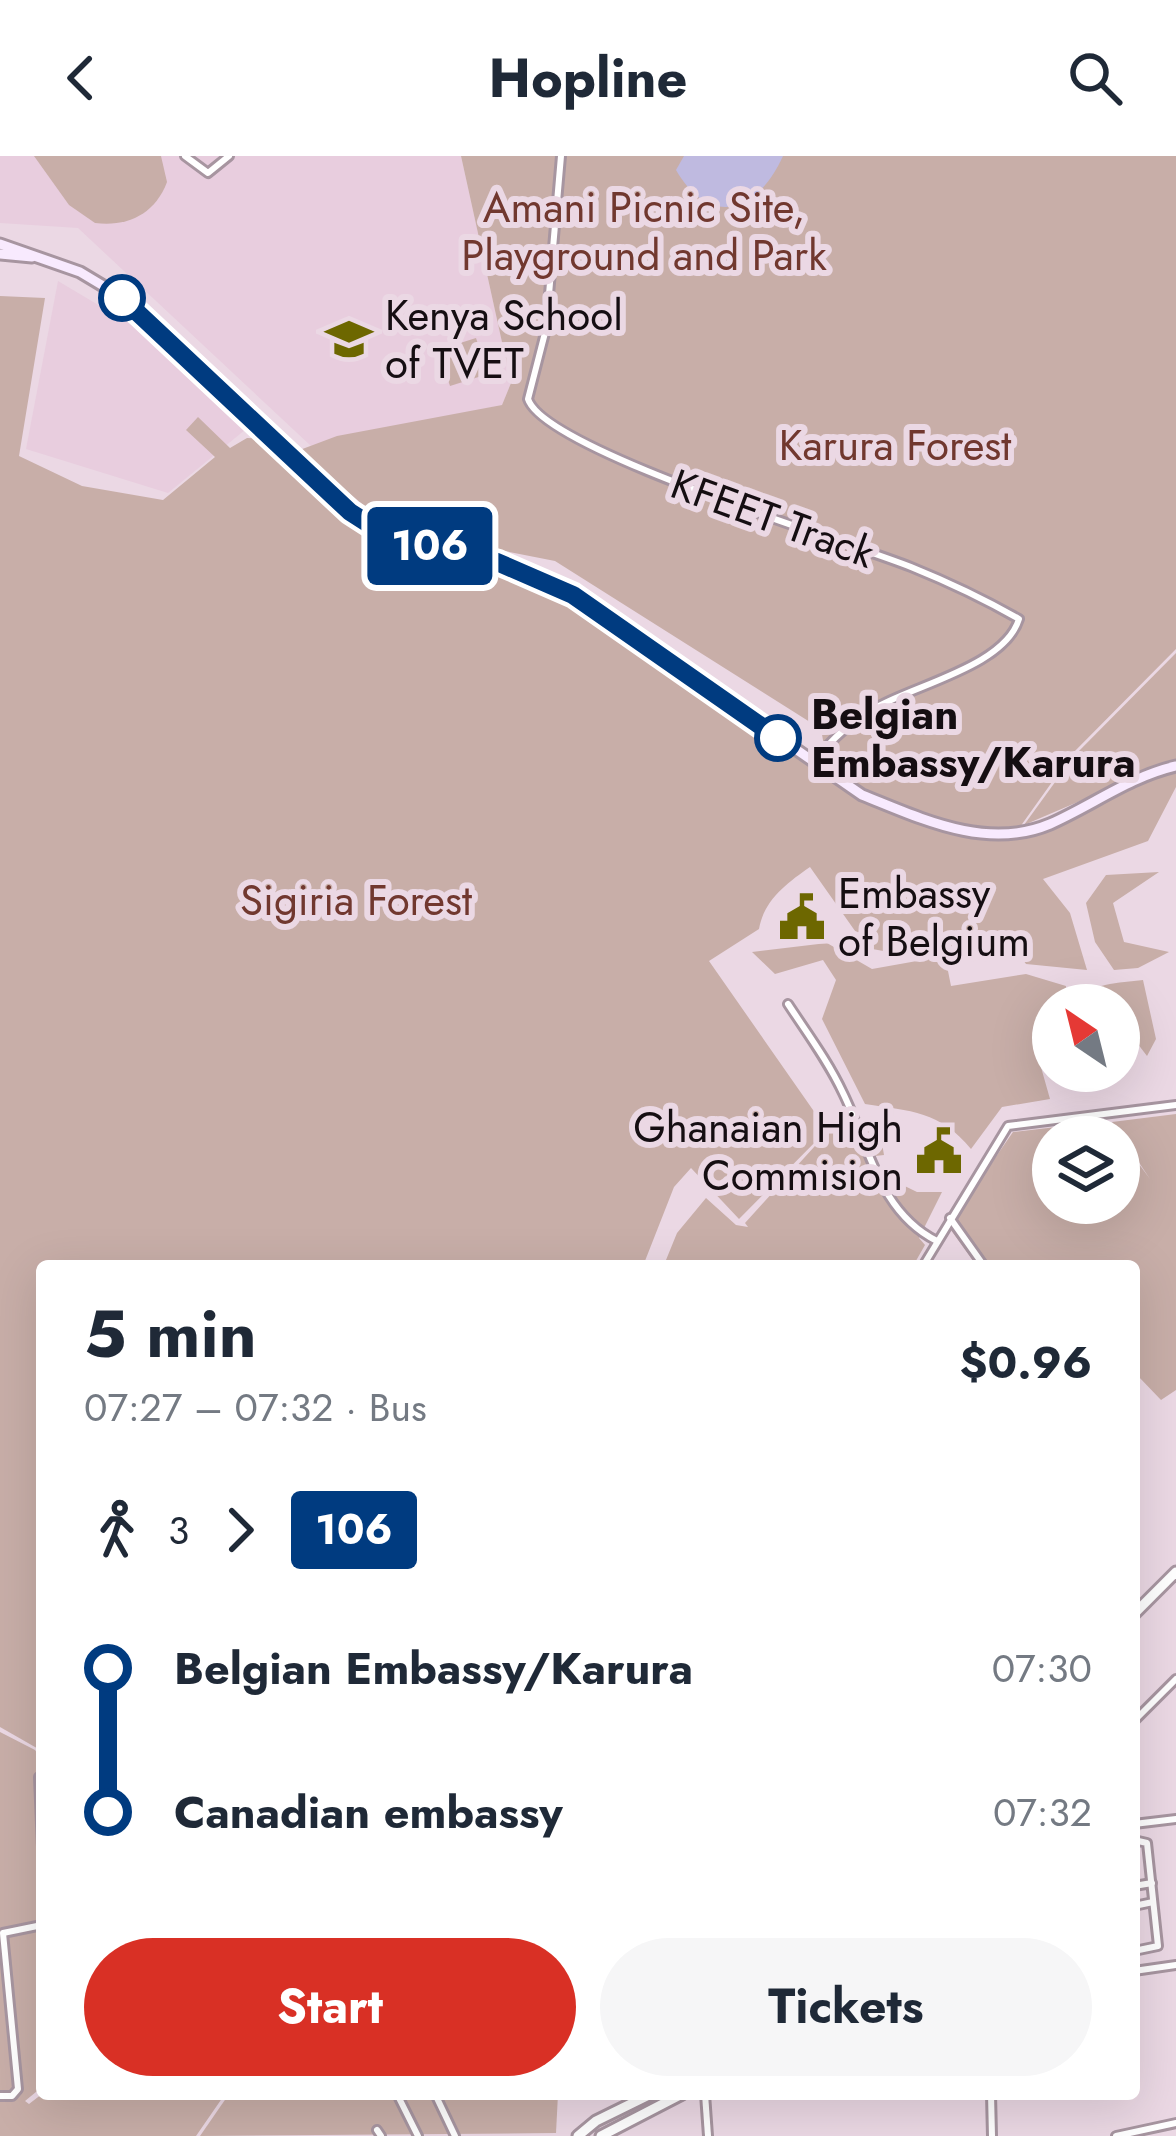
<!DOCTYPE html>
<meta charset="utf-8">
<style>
:root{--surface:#fff;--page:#f6f6f7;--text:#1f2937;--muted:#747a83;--accent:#d93025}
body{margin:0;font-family:Jost,sans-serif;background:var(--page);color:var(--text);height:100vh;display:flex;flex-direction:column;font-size:45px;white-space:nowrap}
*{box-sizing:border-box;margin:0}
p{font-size:39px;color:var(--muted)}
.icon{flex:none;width:66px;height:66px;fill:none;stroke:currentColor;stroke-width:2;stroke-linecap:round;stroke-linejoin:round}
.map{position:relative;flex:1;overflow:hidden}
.side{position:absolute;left:36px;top:1104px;width:1104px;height:840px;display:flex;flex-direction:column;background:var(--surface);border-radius:12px;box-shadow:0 12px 48px #0002}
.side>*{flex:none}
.badge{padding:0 24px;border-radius:9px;font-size:42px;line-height:78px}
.needle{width:78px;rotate:325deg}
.buttons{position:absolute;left:1032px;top:828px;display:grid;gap:24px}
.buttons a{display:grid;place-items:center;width:108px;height:108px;border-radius:50%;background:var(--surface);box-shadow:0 12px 48px #0002;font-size:60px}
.map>.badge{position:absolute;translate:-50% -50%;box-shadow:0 0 0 6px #fff}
.legs{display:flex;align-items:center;gap:18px;height:132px;padding:0 48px;font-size:39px}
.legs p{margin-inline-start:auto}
.head{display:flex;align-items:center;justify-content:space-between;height:204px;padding:0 48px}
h1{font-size:66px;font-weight:700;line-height:90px}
.cta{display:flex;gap:24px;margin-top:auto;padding:24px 48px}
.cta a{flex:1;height:138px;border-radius:72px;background:var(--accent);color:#fff;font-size:48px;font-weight:700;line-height:138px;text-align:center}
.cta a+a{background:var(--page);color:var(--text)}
ul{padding:0 48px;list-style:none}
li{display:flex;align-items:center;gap:42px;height:144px;font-size:45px}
li i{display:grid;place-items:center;width:18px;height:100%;margin:0 15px;background:currentColor}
li i::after{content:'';width:30px;height:30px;margin:-15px;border:9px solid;border-radius:50%;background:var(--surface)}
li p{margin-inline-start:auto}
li:first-child i{background:linear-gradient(#0000 50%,currentColor 0)}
li:last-child i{background:linear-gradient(currentColor 50%,#0000 0)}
header{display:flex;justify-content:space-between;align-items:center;height:156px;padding:0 48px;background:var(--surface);font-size:54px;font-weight:700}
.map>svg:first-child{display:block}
</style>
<header><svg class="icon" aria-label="back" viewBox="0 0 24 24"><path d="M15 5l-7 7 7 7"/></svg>Hopline<svg class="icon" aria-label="search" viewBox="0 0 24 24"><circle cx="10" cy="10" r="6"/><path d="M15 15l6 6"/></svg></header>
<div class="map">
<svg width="1176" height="1980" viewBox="0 0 1176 1980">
<rect width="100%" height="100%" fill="#ebd8e4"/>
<g fill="#e8cdde">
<path d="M0,0H461L511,227L502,249L311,290L78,72L0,67Z"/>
<path d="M58,125L137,172L246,273L168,337L26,293Z"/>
</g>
<g fill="#c8aea8">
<path d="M34,0H161L167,26C155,58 128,71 95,67L69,49Z"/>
<path d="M461,0H1176V493L1072,598L1020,671L980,673C1048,683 1113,635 1176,614V631L1148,685L1043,723L1070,757L1087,814L1026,808L1006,780L905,799L867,792L810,711C787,727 764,744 759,773L709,805L827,974L739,1063L691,1012L674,1031L643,1110H42V1595L0,1571V140L45,142L19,300L82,330L163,344L215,301L186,274L198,261L230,292L247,282L276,283L385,379L538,421L828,612L821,573L555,405L393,373L297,295L337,280L502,249L511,227Z"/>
<path d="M476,182L488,218L450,230L438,194Z"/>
<path d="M1176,497V604L1024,669L1074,600Z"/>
<path d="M1159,716L1113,747L1124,786L1169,796L1138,812L1114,814L1095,786L1086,747L1106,719Z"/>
<path d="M827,787L872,813L945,800L951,830L1026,818L1066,830L1065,849H1053V868L1033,883L1050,943L1002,951L971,993C940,955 911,955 865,948L822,863L836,824L823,804L775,818L752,796Z"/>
<path d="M1143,824L1156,883L1147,900L1128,875L1137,865L1121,848L1075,849C1088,826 1120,827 1143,824Z"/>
<path d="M1176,958V1234L1161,1244L1138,1220L1134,1205V1110H977L948,1070L1013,976L1108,965L1119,981H1053V1047H1119V981L1150,1023L1112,966Z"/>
<path d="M849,966L880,976L884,999L875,1000L876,1016L917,1036H942L919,1082L925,1089L913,1110H671L666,1104L677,1077L706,1042L736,1069L748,1071L745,1067L834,969Z"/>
<path d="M0,1576L35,1594L42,1604V1931L25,1945L29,1948L42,1938H225L196,1980H0Z"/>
<path d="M229,1938H558L556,1977L200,1980Z"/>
</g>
<path fill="#bfbae0" d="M684,0H783C758,55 711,74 676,14Z"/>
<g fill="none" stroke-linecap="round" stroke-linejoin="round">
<defs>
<g id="minor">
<path d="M185,0L208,17L229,0"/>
<path d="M561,0L546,173L528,243C544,294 849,386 911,411C948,426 984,443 1019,463C1005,509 919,528 879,550C853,564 832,582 815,605"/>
<path d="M788,848C807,877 828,905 843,937C869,990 879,1056 937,1085"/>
<path d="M950,1062L984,1110"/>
<path d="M923,1110L1008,970L1176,949"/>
<path d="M1134,1565L1176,1523"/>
<path d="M39,1621L42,1691"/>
<path d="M1134,1668L1176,1663"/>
<path d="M1134,1684L1147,1687L1158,1790L1134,1795"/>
<path d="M1134,1730L1152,1727"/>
<path d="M1134,1750L1153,1746"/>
<path d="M1134,1815L1176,1809"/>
<path d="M397,1938L418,1980"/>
<path d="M435,1938L455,1980"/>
<path d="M705,1938L708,1980"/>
<path d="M991,1938L992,1980"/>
<path d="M0,1940H12L18,1933L3,1777L42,1769"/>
<path d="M377,1974L381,1980"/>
<path d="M1116,1980L1176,1967"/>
</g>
<g id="tertiary">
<path d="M1134,1458L1176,1416"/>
<path d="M578,1980L596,1965L651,1938"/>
<path d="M601,1980L682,1938"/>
</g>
<g id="secondary">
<path d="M0,88L80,116L115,137L321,333L367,367L412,386L497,406L573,439L862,639C920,662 986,695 1050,668C1093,649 1129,621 1176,610"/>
<path d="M0,98L32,101"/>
</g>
</defs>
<use href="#minor" stroke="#a795a0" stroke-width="12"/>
<use href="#tertiary" stroke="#a795a0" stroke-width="15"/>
<use href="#secondary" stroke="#a795a0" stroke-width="15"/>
<use href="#minor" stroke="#fff" stroke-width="6"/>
<use href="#tertiary" stroke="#fff" stroke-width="9"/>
<use href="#secondary" stroke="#f8eafe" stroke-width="9"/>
</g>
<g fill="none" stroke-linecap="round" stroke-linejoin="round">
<defs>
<path id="line-1" d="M122,142L350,356L378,374L497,406L573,439L778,582"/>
</defs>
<use href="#line-1" stroke="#fff" stroke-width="27"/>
<use href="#line-1" stroke="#003b80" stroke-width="18"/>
</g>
<defs>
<symbol id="university-bare" viewBox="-9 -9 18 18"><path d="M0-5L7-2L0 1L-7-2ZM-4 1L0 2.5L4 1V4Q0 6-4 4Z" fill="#6d6700" stroke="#ebd8e4" stroke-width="2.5" paint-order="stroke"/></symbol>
<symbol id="civic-bare" viewBox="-9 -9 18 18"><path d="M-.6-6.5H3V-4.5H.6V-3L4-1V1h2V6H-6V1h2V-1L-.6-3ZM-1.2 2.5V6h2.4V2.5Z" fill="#6d6700" stroke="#ebd8e4" stroke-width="2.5" paint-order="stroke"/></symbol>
</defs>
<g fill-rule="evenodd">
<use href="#university-bare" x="316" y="150" width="66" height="66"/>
<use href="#civic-bare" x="769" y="728" width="66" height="66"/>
<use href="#civic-bare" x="906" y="962" width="66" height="66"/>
</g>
<g fill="#fff" stroke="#003b80" stroke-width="6">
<circle cx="122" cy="142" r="21"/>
<circle cx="778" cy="582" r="21"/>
</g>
<g text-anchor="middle" stroke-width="12" stroke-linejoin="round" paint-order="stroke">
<g font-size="42" fill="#71382f" stroke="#ebd8e4">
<text x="644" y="66">Amani Picnic Site,<tspan x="644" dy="48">Playground and Park</tspan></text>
<text x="895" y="304">Karura Forest</text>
<text x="356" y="759">Sigiria Forest</text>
</g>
<g font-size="42" fill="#150e12" stroke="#ebd8e4" text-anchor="start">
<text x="385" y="174">Kenya School<tspan x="385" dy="48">of TVET</tspan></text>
<text x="838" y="752">Embassy<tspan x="838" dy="48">of Belgium</tspan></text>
<text x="903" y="986" text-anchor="end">Ghanaian High<tspan x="903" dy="48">Commision</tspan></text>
</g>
<g font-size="42" fill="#150e12" stroke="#ebd8e4">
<text transform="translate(773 362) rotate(20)" y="15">KFEET Track</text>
</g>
<g font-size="42" font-weight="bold" fill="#150e12" stroke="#ebd8e4" text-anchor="start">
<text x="811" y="573">Belgian<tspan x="811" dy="48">Embassy/Karura</tspan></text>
</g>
</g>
</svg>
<div class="buttons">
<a><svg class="needle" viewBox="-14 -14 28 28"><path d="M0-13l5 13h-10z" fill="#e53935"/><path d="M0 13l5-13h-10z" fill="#747a83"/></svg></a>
<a><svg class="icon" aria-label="layers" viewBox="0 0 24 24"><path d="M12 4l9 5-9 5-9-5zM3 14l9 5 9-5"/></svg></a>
</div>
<b class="badge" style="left:430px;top:390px;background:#003b80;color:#fff">106</b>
<section class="side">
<div class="head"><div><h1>5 min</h1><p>07:27 – 07:32 · Bus</p></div><b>$0.96</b></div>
<div class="legs"><svg class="icon" aria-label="walk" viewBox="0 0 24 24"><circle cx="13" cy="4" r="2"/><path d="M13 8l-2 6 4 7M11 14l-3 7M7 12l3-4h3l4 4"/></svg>3<svg class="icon" aria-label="forward" viewBox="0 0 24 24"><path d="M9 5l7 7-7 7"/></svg><b class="badge" style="background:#003b80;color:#fff">106</b></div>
<ul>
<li><i style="color:#003b80"></i><b>Belgian Embassy/Karura</b><p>07:30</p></li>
<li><i style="color:#003b80"></i><b>Canadian embassy</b><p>07:32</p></li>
</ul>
<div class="cta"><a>Start</a><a>Tickets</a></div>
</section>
</div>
